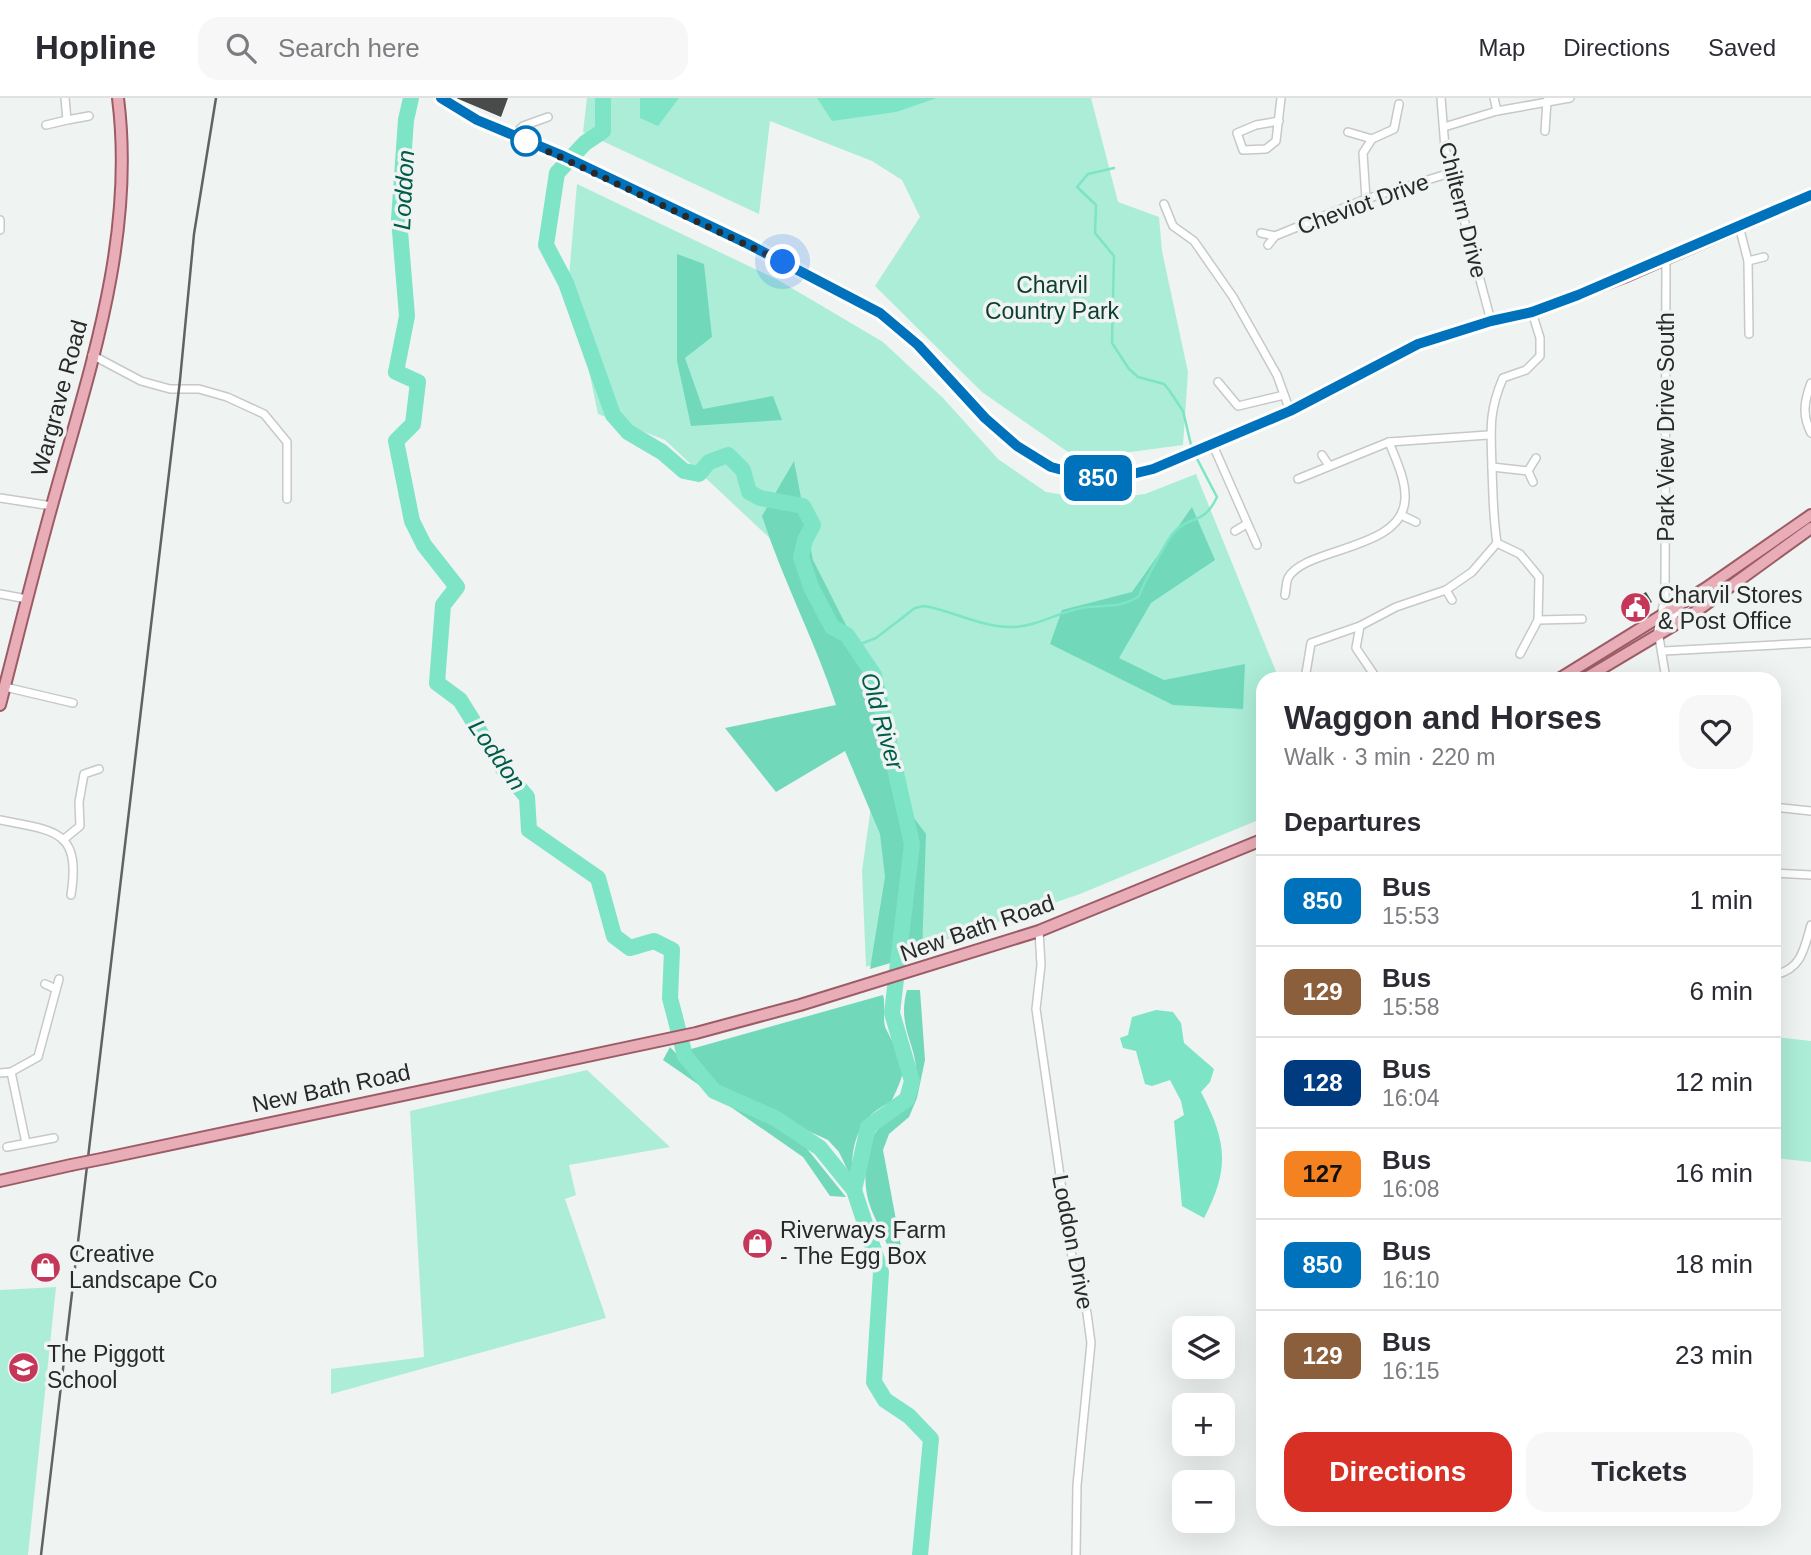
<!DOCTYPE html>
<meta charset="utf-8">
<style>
:root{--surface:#fff;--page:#f7f7f7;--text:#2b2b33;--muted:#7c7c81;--line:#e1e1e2;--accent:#d93025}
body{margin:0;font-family:Helvetica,sans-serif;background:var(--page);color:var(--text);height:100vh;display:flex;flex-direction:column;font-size:26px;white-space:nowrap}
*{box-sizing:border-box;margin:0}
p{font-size:23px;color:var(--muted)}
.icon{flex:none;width:38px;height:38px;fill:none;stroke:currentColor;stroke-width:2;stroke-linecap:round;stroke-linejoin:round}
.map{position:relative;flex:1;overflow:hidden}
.details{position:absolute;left:1256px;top:574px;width:525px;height:854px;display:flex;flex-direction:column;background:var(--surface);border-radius:21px;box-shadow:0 7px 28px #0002}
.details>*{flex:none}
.badge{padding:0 14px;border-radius:10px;font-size:24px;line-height:46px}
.buttons{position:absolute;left:1172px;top:1218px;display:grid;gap:14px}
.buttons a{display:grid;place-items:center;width:63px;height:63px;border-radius:14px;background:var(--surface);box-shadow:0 7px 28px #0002;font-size:35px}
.you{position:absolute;width:35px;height:35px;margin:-18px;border:5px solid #fff;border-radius:50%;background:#1a73e8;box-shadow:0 0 0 10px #1a73e833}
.map>.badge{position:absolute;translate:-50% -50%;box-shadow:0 0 0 4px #fff}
h2{padding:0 28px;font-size:26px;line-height:63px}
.round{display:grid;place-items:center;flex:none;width:74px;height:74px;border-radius:21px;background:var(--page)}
.summary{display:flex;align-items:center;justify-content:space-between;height:119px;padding:0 28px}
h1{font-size:33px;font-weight:600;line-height:52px}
.action{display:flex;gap:14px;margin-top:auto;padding:14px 28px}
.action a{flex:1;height:80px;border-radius:21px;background:var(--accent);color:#fff;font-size:28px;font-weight:600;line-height:80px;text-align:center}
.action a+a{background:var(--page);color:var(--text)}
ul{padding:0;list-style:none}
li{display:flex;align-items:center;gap:21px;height:91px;padding:0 28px;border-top:2px solid var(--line)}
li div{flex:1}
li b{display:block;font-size:26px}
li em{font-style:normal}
li .badge{min-width:77px;font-weight:700;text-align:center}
header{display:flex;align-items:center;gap:42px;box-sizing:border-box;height:98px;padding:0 35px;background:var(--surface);border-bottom:2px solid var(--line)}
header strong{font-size:33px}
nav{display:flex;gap:38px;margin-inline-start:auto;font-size:24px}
.search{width:490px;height:63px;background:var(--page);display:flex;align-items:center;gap:18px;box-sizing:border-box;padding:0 24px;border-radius:21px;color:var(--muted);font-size:26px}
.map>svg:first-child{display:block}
</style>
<header>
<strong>Hopline</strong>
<div class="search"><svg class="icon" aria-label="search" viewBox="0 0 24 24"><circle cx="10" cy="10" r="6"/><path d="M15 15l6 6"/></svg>Search here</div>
<nav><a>Map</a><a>Directions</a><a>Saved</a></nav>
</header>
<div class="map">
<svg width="1811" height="1457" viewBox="0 0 1811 1457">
<rect width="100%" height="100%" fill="#eff3f2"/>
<g fill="#acedd8">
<path d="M587,0H1091L1118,104L1159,119L1162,153L1188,274L1183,347L1078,361L982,294L875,188L920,119L902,82L872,63L770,23L759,116L583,34Z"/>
<path d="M577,86L778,182L883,244L943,300L998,361L1046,394L1096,402L1145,396L1196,376L1279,581H1264L1263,720L1080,796L866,869L862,773L873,694L775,445L665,342L598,316L569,178Z"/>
<path d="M1775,939L1811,943V1064L1775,1060Z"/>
<path d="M587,972L670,1049L569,1067L576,1097L565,1101L606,1220L331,1296V1271L424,1259L410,1013Z"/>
<path d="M56,1189L28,1457H0V1192Z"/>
</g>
<g fill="#71d9ba">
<path d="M677,156L704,166L712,239L685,260L703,311L773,298L782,322L691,328L677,263Z"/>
<path d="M794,363L813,462L847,529L884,586L899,700L926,736L922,856L870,871L885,779L880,736L845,653L776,694L725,630L836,607C815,543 783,483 762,418Z"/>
<path d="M1192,409L1215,462L1151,505L1119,560L1164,582L1245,566L1243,611L1173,607L1050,546L1062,512L1132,494Z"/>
<path d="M907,892H920L925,962L917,1000L909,1019L889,1036L883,1052L902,1154L893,1167C888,1139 872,1121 867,1097C864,1081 864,1049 875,1035C889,1017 913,1006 916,981C919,948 896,931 907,892Z"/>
<path d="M883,897C886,907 882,923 886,931C904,967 911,963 891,1004C861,1017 852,1041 852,1072L849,1075L839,1054L828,1042L717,991L689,956L691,951Z"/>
<path d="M670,949L717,999L767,1019L804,1047L846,1099L830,1098L803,1059L663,962Z"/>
</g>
<g fill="#7de4c5">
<path d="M640,0H679L658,28L640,20Z"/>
<path d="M817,0H937L896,14L832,23Z"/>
<path d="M1156,912L1173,914L1181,925L1184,945L1214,971L1210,984L1201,994C1227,1044 1230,1070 1204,1120L1182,1108L1174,1023L1184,1017L1181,1003L1170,982L1152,988L1145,986L1136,953L1123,950L1120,940L1128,937L1132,919Z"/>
</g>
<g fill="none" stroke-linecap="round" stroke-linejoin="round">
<g stroke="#7de4c5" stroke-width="2.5">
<path d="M1114,70L1088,76L1077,89L1096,107L1095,135L1114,158L1112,245L1129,271L1138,279L1164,286L1169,292L1183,313L1192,351"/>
<path d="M855,548L876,540L915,510L924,508C954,513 982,530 1014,529C1039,528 1062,512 1087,509C1107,507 1122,510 1139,498C1142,488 1168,440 1175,433C1191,417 1204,427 1217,399L1195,357"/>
</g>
<g stroke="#7de4c5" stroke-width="16">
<path d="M411,0L406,22L399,121L407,218L396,274L418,284L413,326L396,343L412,423L424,447L457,489L443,507L437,585L460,602L503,671L527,699L529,732L598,780L614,838L630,850L654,843L672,852L670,900L685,958L714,993L775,1020L820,1050L854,1092L881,1174L874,1284L885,1302L909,1318L931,1341L920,1457"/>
<path d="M603,0V33L585,45L557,75L546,147L566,185L613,317L628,334L662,354L684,373L699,376L709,364L728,357L743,372L749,394L760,400L803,408L813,427L805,442L801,459L811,489L832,529L847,537L874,577L912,746L892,915L912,983L907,1001L868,1029L854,1092"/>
</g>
</g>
<g fill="#484b4a">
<path d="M456,0H508L501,19Z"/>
<path d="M1646,494L1652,504L1645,509L1647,512L1636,519L1627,505Z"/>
<path d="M35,1163L58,1164V1174H35Z"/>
</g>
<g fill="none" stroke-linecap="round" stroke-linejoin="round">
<defs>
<g id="street">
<path d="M65,0L67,22L89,18"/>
<path d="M1441,0L1445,50L1491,223"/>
<path d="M1494,0L1497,13"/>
<path d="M1279,23L1256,27L1237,35L1243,52L1266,51L1276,43L1281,0"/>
<path d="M46,27L67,22"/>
<path d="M1444,29L1497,13L1570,0"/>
<path d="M1545,33L1547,3"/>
<path d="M1348,34L1372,41"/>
<path d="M513,38L523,28L548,19"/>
<path d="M1366,101L1363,55L1372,41L1394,31L1399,6"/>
<path d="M1164,106L1173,128L1194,143L1233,199L1277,277L1290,313"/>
<path d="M0,122V132"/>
<path d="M1739,128L1748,163L1749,236"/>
<path d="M1261,135L1275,138"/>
<path d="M1268,147L1275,138L1366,101L1450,75"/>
<path d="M1748,163L1764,159"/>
<path d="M92,257L141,283L170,291H199L227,299L264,316L287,344V401"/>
<path d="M1218,284L1238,308L1284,297"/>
<path d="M1811,285C1804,304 1802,317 1811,335"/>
<path d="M1212,345L1257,447"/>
<path d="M1322,357L1328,366"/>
<path d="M1492,369L1528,373L1533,384"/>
<path d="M1528,373L1536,360"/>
<path d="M1298,381L1389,344L1488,337"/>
<path d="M0,400L52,408"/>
<path d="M1401,417L1416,424"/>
<path d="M1235,433L1245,427"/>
<path d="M1446,492L1452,502"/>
<path d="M0,496L27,501"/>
<path d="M1285,497C1286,492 1286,485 1288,480C1304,449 1403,453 1405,401C1406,382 1396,362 1389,344"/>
<path d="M1538,522L1582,521"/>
<path d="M1360,528L1396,509L1446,492L1472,474L1497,445"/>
<path d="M1662,533L1678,512"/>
<path d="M1664,553L1811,545"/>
<path d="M1520,556L1538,522L1539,479L1520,456L1497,445C1493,419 1493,396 1492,370C1491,333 1488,315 1503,280L1526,272L1540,258V240L1532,214"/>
<path d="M1305,581L1311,545L1360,528L1356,550L1377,581"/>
<path d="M1666,581L1658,533L1665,498L1666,160"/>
<path d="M5,589L73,605"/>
<path d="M1774,709L1811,713"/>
<path d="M0,722C56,733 81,732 71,797"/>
<path d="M63,742L80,728L79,704L84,676L99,671"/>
<path d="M1774,775L1811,777"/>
<path d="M1039,833L1041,867L1036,911L1071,1154L1087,1215L1091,1245L1077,1387L1076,1457"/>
<path d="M1774,877C1802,871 1804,851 1811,827"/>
<path d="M45,886L56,891"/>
<path d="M11,974L26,1045"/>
<path d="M0,975L11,974L38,959L59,881"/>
<path d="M7,1049L54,1040"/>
</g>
<g id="primary">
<path d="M441,0L477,22L561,57L748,146L880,215L918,247L985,320L1017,348L1051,369L1093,380L1124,378L1153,371L1290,313L1418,246L1491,223L1532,214L1624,179L1811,97"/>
<path d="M1559,581L1706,490L1811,417"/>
<path d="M1584,581L1691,517L1811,430"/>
<path d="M0,607C17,541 33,476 51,411C88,276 136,142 118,0"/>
<path d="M106,1060L696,935L800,907L1039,833L1264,741"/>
<path d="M0,1083L71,1067"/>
</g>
</defs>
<use href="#street" stroke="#c5c9c7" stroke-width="10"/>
<use href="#primary" stroke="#9c5c66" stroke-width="14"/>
<use href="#street" stroke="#fff" stroke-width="7"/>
<use href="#primary" stroke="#e9adb7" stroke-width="10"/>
<path stroke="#616362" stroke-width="2.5" d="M41,1457L180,282L194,136L216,0"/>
<defs>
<path id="primary-bridge" d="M71,1067L106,1060"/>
</defs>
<use href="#primary-bridge" stroke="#9c5c66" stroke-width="14" stroke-linecap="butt"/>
<use href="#primary-bridge" stroke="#e9adb7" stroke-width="10"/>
</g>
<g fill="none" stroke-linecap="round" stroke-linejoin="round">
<defs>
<path id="line" d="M441,0L477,22L561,57L748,146L880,215L918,247L985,320L1017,348L1051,369L1093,380L1124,378L1153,371L1290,313L1418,246L1491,223L1532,214L1578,197L1811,97"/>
</defs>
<use href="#line" stroke="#fff" stroke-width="16"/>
<use href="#line" stroke="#0072bc" stroke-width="10"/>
<path stroke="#282a29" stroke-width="7" stroke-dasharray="0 12.6" d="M526,43L783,164"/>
</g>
<defs>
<symbol id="civic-disc" viewBox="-11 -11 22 22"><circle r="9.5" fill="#c53659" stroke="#eff3f2"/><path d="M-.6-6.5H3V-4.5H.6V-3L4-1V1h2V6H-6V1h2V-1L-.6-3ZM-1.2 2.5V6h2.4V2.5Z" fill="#fff"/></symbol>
<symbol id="shop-disc" viewBox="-11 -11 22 22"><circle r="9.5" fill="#c53659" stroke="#eff3f2"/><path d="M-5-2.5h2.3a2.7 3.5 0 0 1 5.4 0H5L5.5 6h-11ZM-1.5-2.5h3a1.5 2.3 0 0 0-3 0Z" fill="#fff"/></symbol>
<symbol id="school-disc" viewBox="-11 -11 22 22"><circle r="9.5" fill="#c53659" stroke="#eff3f2"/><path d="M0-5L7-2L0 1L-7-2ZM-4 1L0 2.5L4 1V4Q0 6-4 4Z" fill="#fff"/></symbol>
</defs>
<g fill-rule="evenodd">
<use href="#civic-disc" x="1618" y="492" width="35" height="35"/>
<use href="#shop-disc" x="740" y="1128" width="35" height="35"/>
<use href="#shop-disc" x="28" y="1152" width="35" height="35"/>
<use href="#school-disc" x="6" y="1252" width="35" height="35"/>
</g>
<circle fill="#fff" stroke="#0072bc" stroke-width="3.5" cx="526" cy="43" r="14"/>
<g text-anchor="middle" stroke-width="7" stroke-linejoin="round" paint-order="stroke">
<g font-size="23" fill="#282a29" stroke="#eff3f2">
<text transform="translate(1363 106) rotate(-20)" y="8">Cheviot Drive</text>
<text transform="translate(1463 112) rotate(76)" y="8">Chiltern Drive</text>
<text transform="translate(59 300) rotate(-75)" y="8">Wargrave Road</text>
<text transform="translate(1666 329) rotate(-90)" y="8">Park View Drive South</text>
<text transform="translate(977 830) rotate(-19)" y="8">New Bath Road</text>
<text transform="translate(331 990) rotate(-12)" y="8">New Bath Road</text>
<text transform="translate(1073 1144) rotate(79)" y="8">Loddon Drive</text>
</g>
<g font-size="23" fill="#0e3e31" stroke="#eff3f2">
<text x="1052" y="195">Charvil<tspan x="1052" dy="26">Country Park</tspan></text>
</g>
<g font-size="23" fill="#282a29" stroke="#eff3f2" text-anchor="start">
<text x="1658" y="505">Charvil Stores<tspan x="1658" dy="26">&amp; Post Office</tspan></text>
<text x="780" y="1140">Riverways Farm<tspan x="780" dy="26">- The Egg Box</tspan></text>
<text x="69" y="1164">Creative<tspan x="69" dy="26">Landscape Co</tspan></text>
<text x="47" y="1264">The Piggott<tspan x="47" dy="26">School</tspan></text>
</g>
<g font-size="24" font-style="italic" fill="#005c49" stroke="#eff3f2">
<text transform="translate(404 92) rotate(-87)" y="8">Loddon</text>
<text transform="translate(882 623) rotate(74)" y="8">Old River</text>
<text transform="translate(497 657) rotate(55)" y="8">Loddon</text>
</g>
</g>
</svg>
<div class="buttons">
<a><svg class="icon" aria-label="layers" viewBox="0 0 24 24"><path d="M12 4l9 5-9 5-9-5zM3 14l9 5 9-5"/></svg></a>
<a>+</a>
<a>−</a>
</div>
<div class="you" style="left:783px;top:164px"></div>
<b class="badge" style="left:1098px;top:380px;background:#0072bc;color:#fff">850</b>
<section class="details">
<div class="summary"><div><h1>Waggon and Horses</h1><p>Walk · 3 min · 220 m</p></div><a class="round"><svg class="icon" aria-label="heart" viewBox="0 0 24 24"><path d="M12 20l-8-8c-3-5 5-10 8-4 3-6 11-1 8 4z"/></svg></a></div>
<h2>Departures</h2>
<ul>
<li><span class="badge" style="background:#0072bc;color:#fff">850</span><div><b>Bus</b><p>15:53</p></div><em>1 min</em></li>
<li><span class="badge" style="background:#8b5e3c;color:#fff">129</span><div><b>Bus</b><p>15:58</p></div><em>6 min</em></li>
<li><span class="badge" style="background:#003b80;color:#fff">128</span><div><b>Bus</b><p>16:04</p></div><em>12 min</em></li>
<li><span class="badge" style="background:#f58220;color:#111">127</span><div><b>Bus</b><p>16:08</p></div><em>16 min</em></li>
<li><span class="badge" style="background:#0072bc;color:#fff">850</span><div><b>Bus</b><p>16:10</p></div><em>18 min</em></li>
<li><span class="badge" style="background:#8b5e3c;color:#fff">129</span><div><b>Bus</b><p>16:15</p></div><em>23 min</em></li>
</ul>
<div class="action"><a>Directions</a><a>Tickets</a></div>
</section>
</div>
